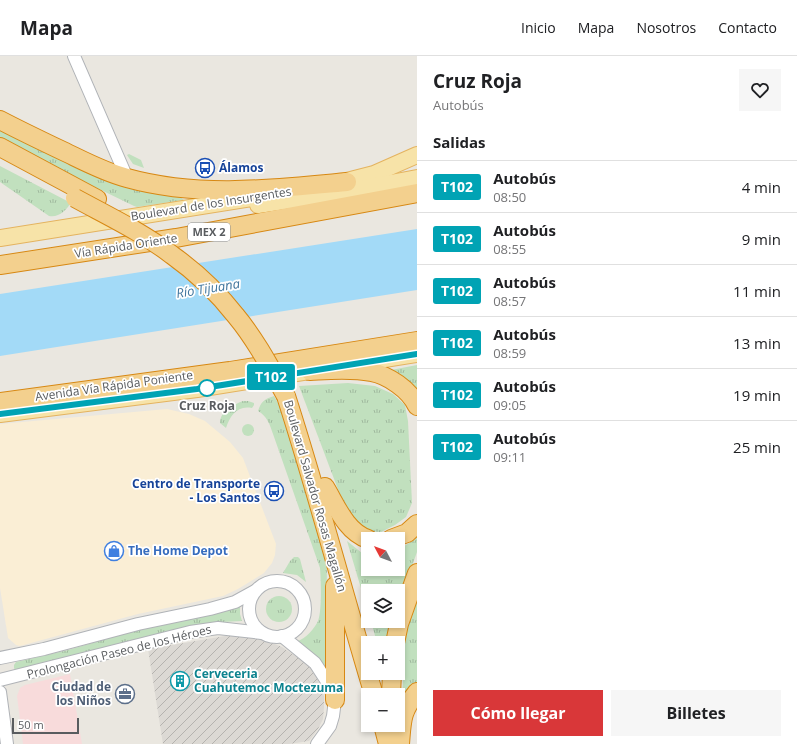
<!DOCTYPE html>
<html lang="es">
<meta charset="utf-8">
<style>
:root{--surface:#fff;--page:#f6f6f6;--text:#202124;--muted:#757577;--line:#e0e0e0;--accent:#d93739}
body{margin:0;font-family:"Open Sans",sans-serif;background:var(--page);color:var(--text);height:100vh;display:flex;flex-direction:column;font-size:15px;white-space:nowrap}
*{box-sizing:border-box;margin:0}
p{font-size:13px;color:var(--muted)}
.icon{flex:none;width:22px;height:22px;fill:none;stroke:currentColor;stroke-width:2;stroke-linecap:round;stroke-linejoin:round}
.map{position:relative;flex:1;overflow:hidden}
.panel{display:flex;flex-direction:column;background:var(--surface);width:380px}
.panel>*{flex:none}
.badge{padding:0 8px;border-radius:3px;font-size:14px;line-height:26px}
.needle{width:26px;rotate:311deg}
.fabs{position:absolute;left:361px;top:476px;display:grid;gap:8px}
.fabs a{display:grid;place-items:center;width:44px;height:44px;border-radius:0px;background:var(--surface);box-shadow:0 2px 6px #0003;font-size:20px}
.scale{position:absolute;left:12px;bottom:10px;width:67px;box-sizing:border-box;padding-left:4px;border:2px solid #595c5f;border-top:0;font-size:11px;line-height:14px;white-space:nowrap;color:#595c5f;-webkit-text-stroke:3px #fff;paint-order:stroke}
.map>.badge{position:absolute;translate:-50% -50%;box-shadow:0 0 0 2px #fff}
h2{padding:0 16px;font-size:15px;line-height:36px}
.round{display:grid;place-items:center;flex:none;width:42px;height:42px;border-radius:0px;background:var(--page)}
.summary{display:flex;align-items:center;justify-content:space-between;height:68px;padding:0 16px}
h1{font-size:19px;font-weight:700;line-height:30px}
.button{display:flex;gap:8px;margin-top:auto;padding:8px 16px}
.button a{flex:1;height:46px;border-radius:0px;background:var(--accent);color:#fff;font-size:16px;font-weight:700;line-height:46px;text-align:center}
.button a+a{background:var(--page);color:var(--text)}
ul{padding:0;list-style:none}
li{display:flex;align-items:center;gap:12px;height:52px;padding:0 16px;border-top:1px solid var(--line)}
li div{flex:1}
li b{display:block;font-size:15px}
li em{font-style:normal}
li .badge{min-width:44px;font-weight:700;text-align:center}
header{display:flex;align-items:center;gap:24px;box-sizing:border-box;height:56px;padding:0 20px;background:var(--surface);border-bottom:1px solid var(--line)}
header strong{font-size:19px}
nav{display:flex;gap:22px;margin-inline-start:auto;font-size:14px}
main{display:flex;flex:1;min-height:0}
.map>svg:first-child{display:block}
</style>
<header>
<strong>Mapa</strong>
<nav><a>Inicio</a><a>Mapa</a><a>Nosotros</a><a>Contacto</a></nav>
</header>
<main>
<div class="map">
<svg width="417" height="688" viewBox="0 0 417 688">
<defs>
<pattern id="industrial-furrows" width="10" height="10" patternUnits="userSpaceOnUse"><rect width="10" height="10" fill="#dcd9d4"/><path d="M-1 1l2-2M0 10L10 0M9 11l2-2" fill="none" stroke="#b5b3af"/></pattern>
<pattern id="grass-tufts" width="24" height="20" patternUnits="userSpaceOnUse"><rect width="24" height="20" fill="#c1e0be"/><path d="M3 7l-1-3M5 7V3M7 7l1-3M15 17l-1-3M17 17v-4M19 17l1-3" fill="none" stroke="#a0b99e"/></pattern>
</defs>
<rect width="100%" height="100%" fill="#eae7e0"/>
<path fill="#faeed5" d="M167,353L189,358L205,365L230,386L243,402L276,488L275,499L272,507L264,517L238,533L223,540L138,558L20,590L16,589L8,582L0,532V368Z"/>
<path fill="url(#industrial-furrows)" d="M231,579L258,581L282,591L309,609L315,617L324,640V651L323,663L318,673L309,685L289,688H163L148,593Z"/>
<path fill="#f8dbdb" d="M70,618L82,688H23L17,640L20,632L25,629Z"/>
<g fill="url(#grass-tufts)">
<path d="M0,72L135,132L180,141L184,144L137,151L134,150L0,85Z"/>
<path d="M129,98L141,104L144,112L133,108L127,99Z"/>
<path d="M0,110L71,147C66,154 59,162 49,160L0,126Z"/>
<path d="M417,309V334L413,329L391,314Z"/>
<path d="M348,327L375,330L393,338L405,349L408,365L412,447L406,461L395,469L381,476L365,475L348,460L299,330Z"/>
<path d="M274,340L281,352L327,506L326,586L328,616L319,603L298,585C305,583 315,572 318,565C322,555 321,524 320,512L273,378C270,369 267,360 258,355C261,346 264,343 274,340Z"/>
<path d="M243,345H248L254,347V349L252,352C237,349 230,360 226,372L220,367C220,355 233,349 243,345Z"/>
<circle cx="248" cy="374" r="6"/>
<path d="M417,482V496L398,549V535H368V556L347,485L362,497L368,498V513H398V494Z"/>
<path d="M294,501H298L300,503L306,526L297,519L283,517L290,505Z"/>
<path d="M417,538V632L402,650L404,594L409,560Z"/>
<circle cx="279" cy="553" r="13"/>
<path d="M240,549V558L242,565C200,566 158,577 117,588C85,597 52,605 20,614H15L14,612V609L16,606L68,594L134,575Z"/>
<path d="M371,565H392L388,587H377Z"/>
</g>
<path fill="#a3daf7" d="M417,173V234L0,300V238Z"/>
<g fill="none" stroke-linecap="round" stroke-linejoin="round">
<defs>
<g id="minor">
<path d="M74,0L127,122"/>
<circle cx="277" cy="553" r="28"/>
<path d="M282,580L315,607L326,624L335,644L333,660L330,670L317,688"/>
<path d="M0,602L44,593L138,568L210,553L235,546L255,535"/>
<path d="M0,624L190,576L218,572L262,577"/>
<path d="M0,636L7,688"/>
</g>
<g id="major">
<path d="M335,128L374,118L417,99"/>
<path d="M258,149L349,135L417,122"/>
<path d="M0,182L271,139"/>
<path d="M0,358L197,333L417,298"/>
</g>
<g id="highway">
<path d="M0,64C21,75 42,85 63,95C84,105 104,116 127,122C199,142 273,133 347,126"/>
<path d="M0,91L97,143"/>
<path d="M0,209L176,182L417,137"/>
<path d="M310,315C330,314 351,312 371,316C388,319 410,334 417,350"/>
<path d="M286,340C318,439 344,540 374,639"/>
<path d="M0,346L230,315L417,285"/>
<path d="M325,431C336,449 346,476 368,483"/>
<path d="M391,483L407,477L417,468"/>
<path d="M335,530V644"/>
<path d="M395,587L399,568L417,517"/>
<path d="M391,639L392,617"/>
<path d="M383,669L388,688"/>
<path d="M400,688C402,664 401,656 417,636"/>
</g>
</defs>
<use href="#minor" stroke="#b0b3b7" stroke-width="14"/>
<use href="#major" stroke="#e4b35f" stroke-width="18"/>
<use href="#highway" stroke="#d78813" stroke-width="20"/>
<use href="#minor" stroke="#fff" stroke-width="12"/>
<use href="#major" stroke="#f7e3a8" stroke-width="16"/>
<use href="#highway" stroke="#f3d08e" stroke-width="18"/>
<defs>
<path id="highway-bridge" d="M75,142C108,160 142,176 172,199C196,216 218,237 236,260C256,284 271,313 286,340"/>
</defs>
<use href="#highway-bridge" stroke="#d78813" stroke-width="20" stroke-linecap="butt"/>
<use href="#highway-bridge" stroke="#f3d08e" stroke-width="18"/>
</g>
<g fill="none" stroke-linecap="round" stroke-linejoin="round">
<defs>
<path id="line" d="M0,358L197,333L417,298"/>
</defs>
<use href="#line" stroke="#fff" stroke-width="9"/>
<use href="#line" stroke="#00a3b4" stroke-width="6"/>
</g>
<defs>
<symbol id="bus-ring" viewBox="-11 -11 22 22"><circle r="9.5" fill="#fff" stroke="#1a4fb4" stroke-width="1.5"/><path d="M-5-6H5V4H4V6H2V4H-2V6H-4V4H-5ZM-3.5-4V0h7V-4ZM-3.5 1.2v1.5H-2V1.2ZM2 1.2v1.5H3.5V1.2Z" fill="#1a4fb4"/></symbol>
<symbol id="shop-ring" viewBox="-11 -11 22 22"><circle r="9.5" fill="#fff" stroke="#3f7fe0" stroke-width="1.5"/><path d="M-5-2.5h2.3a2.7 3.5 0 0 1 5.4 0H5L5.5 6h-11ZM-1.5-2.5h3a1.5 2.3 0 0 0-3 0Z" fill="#3f7fe0"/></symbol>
<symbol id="building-ring" viewBox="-11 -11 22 22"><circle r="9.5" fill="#fff" stroke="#0f9aa8" stroke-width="1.5"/><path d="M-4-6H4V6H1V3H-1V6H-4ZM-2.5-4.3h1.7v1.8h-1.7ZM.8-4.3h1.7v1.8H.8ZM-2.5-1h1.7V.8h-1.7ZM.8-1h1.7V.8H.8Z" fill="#0f9aa8"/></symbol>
<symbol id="office-ring" viewBox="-11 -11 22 22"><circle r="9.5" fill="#fff" stroke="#5c6f8a" stroke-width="1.5"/><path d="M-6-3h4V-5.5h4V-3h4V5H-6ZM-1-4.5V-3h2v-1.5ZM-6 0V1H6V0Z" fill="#5c6f8a"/></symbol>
</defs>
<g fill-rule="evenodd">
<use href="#bus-ring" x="194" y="101" width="22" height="22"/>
<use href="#bus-ring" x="263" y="424" width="22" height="22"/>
<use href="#shop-ring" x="103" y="484" width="22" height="22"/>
<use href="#building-ring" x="169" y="614" width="22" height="22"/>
<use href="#office-ring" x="114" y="627" width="22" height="22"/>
</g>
<circle fill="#fff" stroke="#00a3b4" stroke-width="2" cx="207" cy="332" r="8"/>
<g text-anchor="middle" stroke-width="3.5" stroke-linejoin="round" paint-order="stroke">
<rect fill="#fff" stroke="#8b8d8f" stroke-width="1" x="188" y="167" width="42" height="18" rx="3"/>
<g font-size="11" font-weight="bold" fill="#595c5f">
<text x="209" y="180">MEX 2</text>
</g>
<g font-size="12" font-weight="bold" fill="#164399" stroke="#fff" text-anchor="start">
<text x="219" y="116">Álamos</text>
<text x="260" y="432" text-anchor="end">Centro de Transporte<tspan x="260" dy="14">- Los Santos</tspan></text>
</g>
<g font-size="12" fill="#595c5f" stroke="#fff">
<text transform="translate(211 148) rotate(-9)" y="4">Boulevard de los Insurgentes</text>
<text transform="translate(126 190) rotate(-9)" y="4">Vía Rápida Oriente</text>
<text transform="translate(114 330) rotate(-8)" y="4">Avenida Vía Rápida Poniente</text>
<text transform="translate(315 440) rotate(74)" y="4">Boulevard Salvador Rosas Magallón</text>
<text transform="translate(119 596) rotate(-14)" y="4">Prolongación Paseo de los Héroes</text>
</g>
<g font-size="12" font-weight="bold" fill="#595c5f" stroke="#fff">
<text x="207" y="354">Cruz Roja</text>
</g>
<g font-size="12" font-weight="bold" fill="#366cbe" stroke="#fff" text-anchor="start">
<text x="128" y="499">The Home Depot</text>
</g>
<g font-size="12" font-weight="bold" fill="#0d838f" stroke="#fff" text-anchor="start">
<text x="194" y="622">Cerveceria<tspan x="194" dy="14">Cuahutemoc Moctezuma</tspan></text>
</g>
<g font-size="12" font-weight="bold" fill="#4e5e75" stroke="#fff" text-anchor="end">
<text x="111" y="635">Ciudad de<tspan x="111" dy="14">los Niños</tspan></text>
</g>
<g font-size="13" font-style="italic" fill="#41769e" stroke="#fff">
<text transform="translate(208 232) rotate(-9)" y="5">Río Tijuana</text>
</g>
</g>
</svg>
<div class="fabs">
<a><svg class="needle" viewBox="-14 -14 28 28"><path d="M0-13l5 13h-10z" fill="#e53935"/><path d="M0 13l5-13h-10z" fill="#757577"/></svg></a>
<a><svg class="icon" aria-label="layers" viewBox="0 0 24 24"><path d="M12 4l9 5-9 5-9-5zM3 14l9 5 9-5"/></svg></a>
<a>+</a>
<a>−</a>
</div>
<div class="scale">50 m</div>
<b class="badge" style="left:271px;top:321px;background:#00a3b4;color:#fff">T102</b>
</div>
<section class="panel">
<div class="summary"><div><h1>Cruz Roja</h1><p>Autobús</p></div><a class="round"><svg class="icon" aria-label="heart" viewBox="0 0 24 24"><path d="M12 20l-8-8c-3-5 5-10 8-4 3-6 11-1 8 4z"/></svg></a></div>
<h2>Salidas</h2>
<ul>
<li><span class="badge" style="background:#00a3b4;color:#fff">T102</span><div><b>Autobús</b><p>08:50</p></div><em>4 min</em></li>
<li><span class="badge" style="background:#00a3b4;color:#fff">T102</span><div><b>Autobús</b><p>08:55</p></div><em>9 min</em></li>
<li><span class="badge" style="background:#00a3b4;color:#fff">T102</span><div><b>Autobús</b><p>08:57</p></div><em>11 min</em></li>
<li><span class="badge" style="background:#00a3b4;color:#fff">T102</span><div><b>Autobús</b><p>08:59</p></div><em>13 min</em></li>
<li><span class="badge" style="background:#00a3b4;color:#fff">T102</span><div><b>Autobús</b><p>09:05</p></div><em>19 min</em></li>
<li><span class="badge" style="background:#00a3b4;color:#fff">T102</span><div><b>Autobús</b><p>09:11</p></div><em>25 min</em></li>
</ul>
<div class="button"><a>Cómo llegar</a><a>Billetes</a></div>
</section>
</main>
